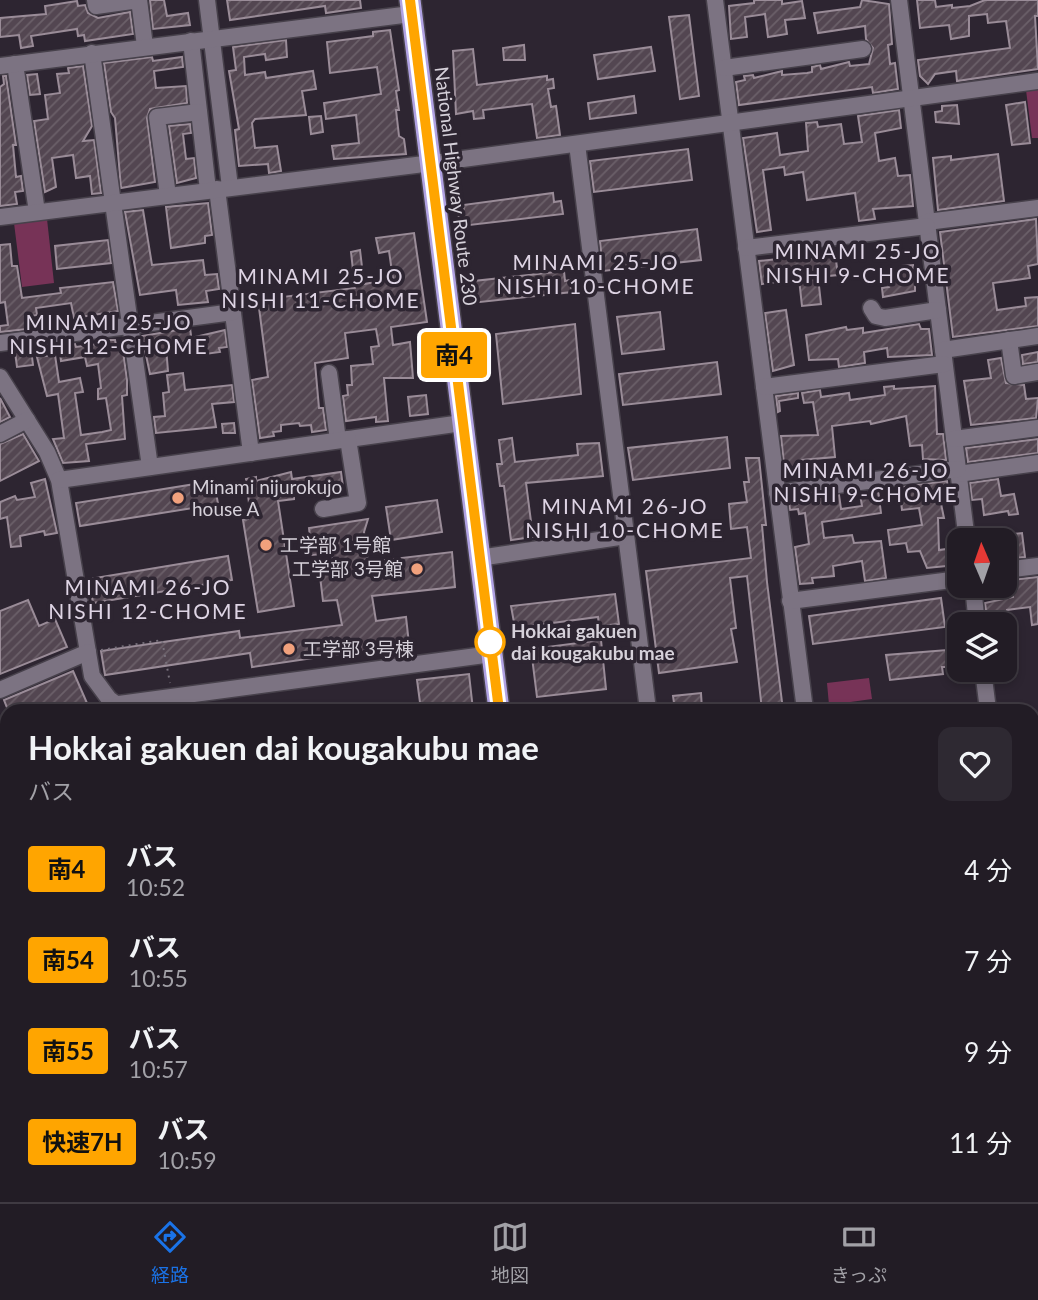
<!DOCTYPE html>
<html lang="ja">
<meta charset="utf-8">
<style>
:root{--surface:#221c25;--page:#2e2932;--text:#f1f3f6;--muted:#a2a1a7;--line:#3f3a42;--accent:#1a73e8}
body{margin:0;font-family:Lato,"Noto Sans JP",sans-serif;background:var(--page);color:var(--text);height:100vh;display:flex;flex-direction:column;font-size:26px;white-space:nowrap}
*{box-sizing:border-box;margin:0}
p{font-size:23px;color:var(--muted)}
.icon{flex:none;width:38px;height:38px;fill:none;stroke:currentColor;stroke-width:2;stroke-linecap:round;stroke-linejoin:round}
.map{position:relative;flex:1;overflow:hidden}
.details{position:absolute;left:0px;top:704px;width:1040px;height:499px;display:flex;flex-direction:column;background:var(--surface);border-radius:21px 21px 0 0;box-shadow:0 4px 10px #0003,0 0 0 2px var(--line)}
.details>*{flex:none}
.badge{padding:0 14px;border-radius:5px;font-size:24px;line-height:46px}
.needle{width:46px;rotate:358deg}
.buttons{position:absolute;left:947px;top:528px;display:grid;gap:14px}
.buttons a{display:grid;place-items:center;width:70px;height:70px;border-radius:14px;background:var(--surface);box-shadow:0 4px 10px #0003,0 0 0 2px var(--line);font-size:35px}
.map>.badge{position:absolute;translate:-50% -50%;box-shadow:0 0 0 4px #fff}
.round{display:grid;place-items:center;flex:none;width:74px;height:74px;border-radius:14px;background:var(--page)}
.head{display:flex;align-items:center;justify-content:space-between;height:119px;padding:0 28px}
h1{font-size:33px;font-weight:700;line-height:52px}
ul{padding:0;list-style:none}
li{display:flex;align-items:center;gap:21px;height:91px;padding:0 28px}
li div{flex:1}
li b{display:block;font-size:26px}
li em{font-style:normal}
li .badge{min-width:77px;font-weight:700;text-align:center}
.menu{display:flex;justify-content:space-around;align-items:center;height:98px;border-top:2px solid var(--line);background:var(--surface);font-size:19px;color:var(--muted)}
.menu a{display:grid;justify-items:center;gap:4px}
.menu .selected{color:var(--accent)}
.map>svg:first-child{display:block}
</style>
<div class="map">
<svg width="1038" height="1202" viewBox="0 0 1038 1202">
<defs>
<pattern id="forest-firs" width="22" height="20" patternUnits="userSpaceOnUse" patternTransform="scale(1.75)"><rect width="22" height="20" fill="#773357"/><path d="M5 1l3.5 6h-7zM16 11l3.5 6h-7z" fill="#8a506f"/></pattern>
<pattern id="building-hatch" width="6" height="6" patternUnits="userSpaceOnUse" patternTransform="scale(1.75)"><rect width="6" height="6" fill="#534651"/><path d="M-1 1l2-2M0 6l6-6M5 7l2-2" fill="none" stroke="#6b6069"/></pattern>
</defs>
<rect width="100%" height="100%" fill="#2d2531"/>
<g fill="#773357">
<path d="M1038,88V138H1032L1026,90Z"/>
<path d="M47,219L54,283L22,287L14,223Z"/>
<path d="M869,678L872,699L829,705L827,683Z"/>
<path d="M357,1195H480V1202H358Z"/>
</g>
<path fill="url(#forest-firs)" d="M0,967L7,977V1195H153L156,1202H0Z"/>
<g fill="url(#building-hatch)" stroke="#9a8c98" stroke-width="2">
<path d="M150,0H164L167,16L188,13L190,25L153,29Z"/>
<path d="M227,0H360L361,8L326,13L325,6L230,20Z"/>
<path d="M754,0H782V4L802,1L805,18L785,20L787,34L768,37L765,14L745,17L747,37L731,39L729,6L754,3Z"/>
<path d="M862,0L889,4L892,44L888,45L890,64L895,63L898,89L873,93L872,87L739,105L736,82L745,80L744,76L753,75L754,78L782,71V75L807,73L812,72V67L820,65L821,69L849,62L850,66L869,64L873,48L866,39L865,26L818,33L814,13L860,7Z"/>
<path d="M917,0H935L936,7L952,5V8L970,6L985,0H1038V16H1035L1038,69L957,81L956,71L935,74L928,84L920,76L918,60L1010,48L1006,21L988,23L987,14L969,16V36L951,39L949,25L920,28Z"/>
<path d="M77,1L78,6L85,5L88,13L98,18L130,12L133,34L85,41L84,35L78,36L77,29L31,36L33,46L21,48L19,35L0,37V18L46,14L45,6Z"/>
<path d="M689,15L699,96L680,99L669,17Z"/>
<path d="M390,30L399,90L396,91L399,110H396L399,136L404,139L406,154L334,159L332,146L359,143L356,115L326,119L324,103L381,94L377,67L330,73L327,42L373,36V32Z"/>
<path d="M286,40L287,57L266,60L265,54L244,57L245,75L265,72L266,78L313,71L316,89L302,91L306,115L255,119L252,123L255,148L277,146L281,171L269,173L268,164L239,166L235,130L239,129L229,71L236,70L233,47Z"/>
<path d="M524,45L525,60H504L503,48Z"/>
<path d="M651,47L655,71L598,79L594,55Z"/>
<path d="M473,49L477,85L547,76V80L553,79L554,88L548,89L551,107L556,106L560,135L537,138L532,104L483,110L484,118L474,119L473,111L456,114L453,51Z"/>
<path d="M152,57L153,61L182,57L183,67L154,71L156,88L186,86L187,103L150,109L147,118L155,182L121,188L115,118L111,112L104,63Z"/>
<path d="M83,66L92,126L83,141L94,140L101,193L92,194L90,176L76,178L73,155L52,158L56,187L45,192L34,121L48,119L45,95L60,93L57,74L69,73L68,68Z"/>
<path d="M37,74L40,94L30,95L27,75Z"/>
<path d="M3,76H6L16,145H13L16,177L21,176L23,191L15,192L17,204L0,206V87L4,84Z"/>
<path d="M634,96L636,113L590,119L588,103Z"/>
<path d="M1025,102L1030,143L1012,145L1006,105Z"/>
<path d="M957,105L959,124L936,122L935,112L942,111V106Z"/>
<path d="M899,110L901,128L875,133L879,161L895,158L898,176L910,175L913,206L873,209L875,219L859,221L855,193L807,200L803,172L785,175L784,167L763,170L771,230L757,232L743,138L777,133L780,155L808,151L806,123L817,122L818,127L841,124L844,144L862,142L858,116Z"/>
<path d="M321,116L323,132L311,134L309,117Z"/>
<path d="M190,124L191,133L183,134L186,159L194,158L196,178L177,183L169,126Z"/>
<path d="M688,149L692,180L594,192L590,161Z"/>
<path d="M998,154L1004,201L938,210L933,158L951,156V160Z"/>
<path d="M553,193L554,202L561,201L563,214L461,226L458,213L464,212L463,205Z"/>
<path d="M208,203L212,235L205,236V243L171,248L166,207Z"/>
<path d="M143,210L152,265L203,260L205,275L217,274L219,289L206,291L208,302L178,305L176,290L140,295L125,212Z"/>
<path d="M1036,219L1038,264L1028,266L1030,278L993,283L997,310L1026,306L1025,298L1038,297V326L953,337L940,232Z"/>
<path d="M697,229L701,260L603,271L600,241Z"/>
<path d="M414,233L427,322L391,327L393,345L410,342L413,378H384L388,421L376,422V417L346,421L343,396L348,395L347,385H352L351,366L373,364L371,347L379,346L376,329L345,333L348,358L315,363L319,408H323L326,430L312,432L311,425L300,426L299,423L281,425V431L273,432L274,436L260,438L252,380L268,377L258,300L355,288L351,252L360,250L364,284L393,279L389,251L379,253L376,238Z"/>
<path d="M108,240L111,263L57,269L55,246Z"/>
<path d="M10,244L12,266H17L22,298L61,293L60,288L113,282L118,311L74,318L71,303L36,308L37,315L25,317L27,329L0,332V326L8,325L5,302L0,303V245Z"/>
<path d="M835,253L838,275L818,277L821,304L802,306L799,279L762,284L759,261Z"/>
<path d="M913,265V268H918L920,283H915V291L883,297L882,288L889,287L888,281L897,280L896,272L902,271V266Z"/>
<path d="M564,271L565,281L570,280L572,292L471,303L470,290L475,289L474,281Z"/>
<path d="M786,310L794,365L773,371L765,313Z"/>
<path d="M660,312L664,349L622,354L617,317Z"/>
<path d="M575,324L581,394L503,404L496,334Z"/>
<path d="M919,324L921,329H929L932,355L888,357L887,348L864,352L865,363L839,367L838,359L809,360L806,335L846,327L847,330L863,328V333Z"/>
<path d="M190,328L192,343L166,347L168,371L150,374L142,336Z"/>
<path d="M225,330L227,347L219,348L220,352L198,355L195,337Z"/>
<path d="M106,340H115L116,345L122,344L127,380V395L122,396L125,439L86,444L89,461L63,463L53,439L64,438L58,394L47,396L37,357L55,355L59,382L80,378L83,392L75,393L81,435L102,432L111,430L106,398L98,399V389L101,388L98,364L87,366L85,357L61,361L59,346L75,344L76,347L106,343Z"/>
<path d="M31,349L33,365L17,367L15,352Z"/>
<path d="M1038,352V362L1023,364L1022,355Z"/>
<path d="M1001,358L1006,383L1024,385L1026,399L1038,398L1036,418L971,425L964,381L991,378L988,360Z"/>
<path d="M717,362L721,394L623,405L619,374Z"/>
<path d="M183,373L185,390L232,385L234,402L212,404L216,427L156,433L154,417L165,416L163,393L169,392L167,375Z"/>
<path d="M894,386V389L935,386L937,434H943L946,460L923,459L922,445L910,446L906,416L871,424L870,421L832,426L835,457L802,460L805,474L792,476L791,471L785,473L781,436L818,435L813,402L804,403L802,393L820,390L821,397L849,393L850,400L885,395L884,387Z"/>
<path d="M798,393V398L779,401L780,411L778,412L776,396Z"/>
<path d="M426,395L428,414L410,416L408,397Z"/>
<path d="M0,398L10,417L0,422Z"/>
<path d="M234,423L235,433H223L222,424Z"/>
<path d="M23,434L39,461L0,481V444Z"/>
<path d="M727,437L730,468L633,480L628,448Z"/>
<path d="M512,438L515,462L578,455L577,444L599,443L603,476L526,483L533,537L511,540L504,486H500L497,464H502L499,440Z"/>
<path d="M1038,439V453L968,462L966,448Z"/>
<path d="M746,458H759L766,525H762L767,582L783,710H762L747,576L730,578L736,628L731,629L737,662L659,673L646,571L751,558L747,527L731,529L729,504L747,502L744,482H749Z"/>
<path d="M291,472L292,479L341,472L343,487L294,494V499L278,501L294,606L258,612L243,520L248,519L247,512L250,511L246,479L256,477V481Z"/>
<path d="M45,479L57,533L45,535L44,531L20,536L21,546L11,547L7,517L0,519V502L15,496L17,500L35,497L31,483Z"/>
<path d="M998,479L1001,496L1014,494L1018,514L1009,515L1008,511L984,515L982,499L972,500L970,483Z"/>
<path d="M214,481L218,504L80,526L76,503Z"/>
<path d="M947,481L949,498L940,499L944,518H938L939,550L954,548L956,565L927,568L920,551L908,552L906,543L890,545L888,530L922,525L919,508L902,510L899,487Z"/>
<path d="M878,490L881,513L822,522L824,538L852,535L854,543L881,541L886,578L865,581L862,561L833,566L834,576L812,578L813,583L800,584L795,547L809,544L805,513L799,514L798,509L790,510L789,502L839,495L841,509L862,506L860,494Z"/>
<path d="M437,500L442,532L391,540L386,507Z"/>
<path d="M368,519L364,532L368,562L452,552L455,587L372,596L376,621L406,617L409,644L252,667L250,653L105,675L101,651L239,631L240,638L342,625L337,600L323,601L320,576L335,573L332,553L312,555L309,528Z"/>
<path d="M1022,533L1025,557L1012,558L1011,547L1004,548V535Z"/>
<path d="M228,556L232,580L93,603L89,579Z"/>
<path d="M1038,577V624L1032,625L1030,607L1007,610V614L987,618L985,603L1013,597L1011,580Z"/>
<path d="M615,594L619,624L599,626L598,617L515,628L511,606Z"/>
<path d="M941,598L945,627L813,644L809,616Z"/>
<path d="M28,600L39,626L55,619L67,647L0,674V611Z"/>
<path d="M601,640L606,689L537,697L531,649Z"/>
<path d="M947,650L949,667H942L943,674L890,680L886,655Z"/>
<path d="M73,671L90,710H8L4,700Z"/>
<path d="M469,674L473,710H421L417,680Z"/>
<path d="M701,693L702,710H675L673,696Z"/>
</g>
<g fill="none" stroke-linecap="round" stroke-linejoin="round">
<defs>
<g id="minor">
<path d="M95,0L96,6L139,0L145,46"/>
<path d="M207,0L230,187"/>
<path d="M715,0L805,710"/>
<path d="M899,0L967,541"/>
<path d="M191,41L208,190"/>
<path d="M92,53L150,467"/>
<path d="M15,64L37,212"/>
<path d="M0,66L411,14"/>
<path d="M724,68L863,49"/>
<path d="M577,144L648,710"/>
<path d="M217,189L251,453"/>
<path d="M168,195L157,117L199,112"/>
<path d="M0,217L448,161L1038,81"/>
<path d="M927,222L1038,208"/>
<path d="M746,248L927,226"/>
<path d="M871,308L876,316L885,318L938,310"/>
<path d="M1009,340L1014,376L1038,372"/>
<path d="M0,343L233,312"/>
<path d="M943,350L1038,336"/>
<path d="M329,373L338,440"/>
<path d="M0,377L47,452L59,480L92,676L109,699L124,710"/>
<path d="M764,387L944,364"/>
<path d="M0,434L27,420"/>
<path d="M954,439L1038,428"/>
<path d="M958,474L1038,463"/>
<path d="M59,480L462,423"/>
<path d="M777,493L958,469"/>
<path d="M323,509L358,503L348,439"/>
<path d="M479,558L626,536"/>
<path d="M1004,570L1038,566"/>
<path d="M973,586L977,625"/>
<path d="M790,601L959,579"/>
<path d="M983,670L988,710"/>
<path d="M0,690L88,652"/>
<path d="M119,704L492,654"/>
<path d="M0,758L7,774"/>
<path d="M1032,1074L1038,1119"/>
<path d="M191,1195L193,1202"/>
<path d="M638,1195L639,1202"/>
<path d="M700,1195L701,1202"/>
<path d="M763,1195V1202"/>
<path d="M830,1195L831,1202"/>
<path d="M988,1195L989,1202"/>
<path d="M868,1202L922,1195"/>
</g>
<g id="highway">
<path d="M410,0L499,710"/>
<path d="M559,1195L560,1202"/>
</g>
</defs>
<use href="#minor" stroke="#47414b" stroke-width="19"/>
<use href="#highway" stroke="#47414b" stroke-width="24"/>
<path stroke="#77707b" stroke-width="2" stroke-dasharray="2 5" stroke-linecap="butt" d="M101,650L162,640L170,683"/>
<use href="#minor" stroke="#7c7382" stroke-width="16"/>
<use href="#highway" stroke="#b0a2e3" stroke-width="21"/>
</g>
<g fill="none" stroke-linecap="round" stroke-linejoin="round">
<defs>
<path id="line" d="M410,0L499,710"/>
</defs>
<use href="#line" stroke="#fff" stroke-width="16"/>
<use href="#line" stroke="#ffa500" stroke-width="10"/>
</g>
<g fill="#f1a17d" stroke="#2d2531" stroke-width="2.5">
<circle cx="178" cy="498" r="7"/>
<circle cx="266" cy="545" r="7"/>
<circle cx="417" cy="569" r="7"/>
<circle cx="289" cy="649" r="7"/>
</g>
<circle fill="#fff" stroke="#ffa500" stroke-width="3.5" cx="490" cy="642" r="14"/>
<g text-anchor="middle" stroke-width="7" stroke-linejoin="round" paint-order="stroke">
<g font-size="19" fill="#d6d1da" stroke="#2d2531">
<text transform="translate(456 186) rotate(83)" y="7">National Highway Route 230</text>
</g>
<g font-size="19" fill="#d6d1da" stroke="#2d2531" text-anchor="start">
<text x="192" y="494">Minami nijurokujo<tspan x="192" dy="22">house A</tspan></text>
<text x="280" y="552">工学部 1号館</text>
<text x="403" y="576" text-anchor="end">工学部 3号館</text>
<text x="303" y="656">工学部 3号棟</text>
</g>
<g font-size="19" font-weight="bold" fill="#d6d1da" stroke="#2d2531" text-anchor="start">
<text x="511" y="638">Hokkai gakuen<tspan x="511" dy="22">dai kougakubu mae</tspan></text>
</g>
<g font-size="21" letter-spacing="2" fill="#ded4e4" stroke="#2d2531">
<text x="858" y="259">MINAMI 25-JO<tspan x="858" dy="24">NISHI 9-CHOME</tspan></text>
<text x="596" y="270">MINAMI 25-JO<tspan x="596" dy="24">NISHI 10-CHOME</tspan></text>
<text x="321" y="284">MINAMI 25-JO<tspan x="321" dy="24">NISHI 11-CHOME</tspan></text>
<text x="109" y="330">MINAMI 25-JO<tspan x="109" dy="24">NISHI 12-CHOME</tspan></text>
<text x="866" y="478">MINAMI 26-JO<tspan x="866" dy="24">NISHI 9-CHOME</tspan></text>
<text x="625" y="514">MINAMI 26-JO<tspan x="625" dy="24">NISHI 10-CHOME</tspan></text>
<text x="148" y="595">MINAMI 26-JO<tspan x="148" dy="24">NISHI 12-CHOME</tspan></text>
</g>
</g>
</svg>
<div class="buttons">
<a><svg class="needle" viewBox="-14 -14 28 28"><path d="M0-13l5 13h-10z" fill="#e53935"/><path d="M0 13l5-13h-10z" fill="#a2a1a7"/></svg></a>
<a><svg class="icon" aria-label="layers" viewBox="0 0 24 24"><path d="M12 4l9 5-9 5-9-5zM3 14l9 5 9-5"/></svg></a>
</div>
<b class="badge" style="left:454px;top:355px;background:#ffa500;color:#111">南4</b>
<section class="details">
<div class="head"><div><h1>Hokkai gakuen dai kougakubu mae</h1><p>バス</p></div><a class="round"><svg class="icon" aria-label="heart" viewBox="0 0 24 24"><path d="M12 20l-8-8c-3-5 5-10 8-4 3-6 11-1 8 4z"/></svg></a></div>
<ul>
<li><span class="badge" style="background:#ffa500;color:#111">南4</span><div><b>バス</b><p>10:52</p></div><em>4 分</em></li>
<li><span class="badge" style="background:#ffa500;color:#111">南54</span><div><b>バス</b><p>10:55</p></div><em>7 分</em></li>
<li><span class="badge" style="background:#ffa500;color:#111">南55</span><div><b>バス</b><p>10:57</p></div><em>9 分</em></li>
<li><span class="badge" style="background:#ffa500;color:#111">快速7H</span><div><b>バス</b><p>10:59</p></div><em>11 分</em></li>
</ul>
</section>
</div>
<nav class="menu">
<a class="selected"><svg class="icon" aria-label="directions" viewBox="0 0 24 24"><path d="M12 3l9 9-9 9-9-9zM9 14v-3h6M13 9l2 2-2 2"/></svg>経路</a>
<a><svg class="icon" aria-label="map" viewBox="0 0 24 24"><path d="M3 6l6-2 6 2 6-2v14l-6 2-6-2-6 2zM9 4v14M15 6v14"/></svg>地図</a>
<a><svg class="icon" aria-label="tickets" viewBox="0 0 24 24"><path d="M3 7h18v10H3zM15 7v10"/></svg>きっぷ</a>
</nav>
